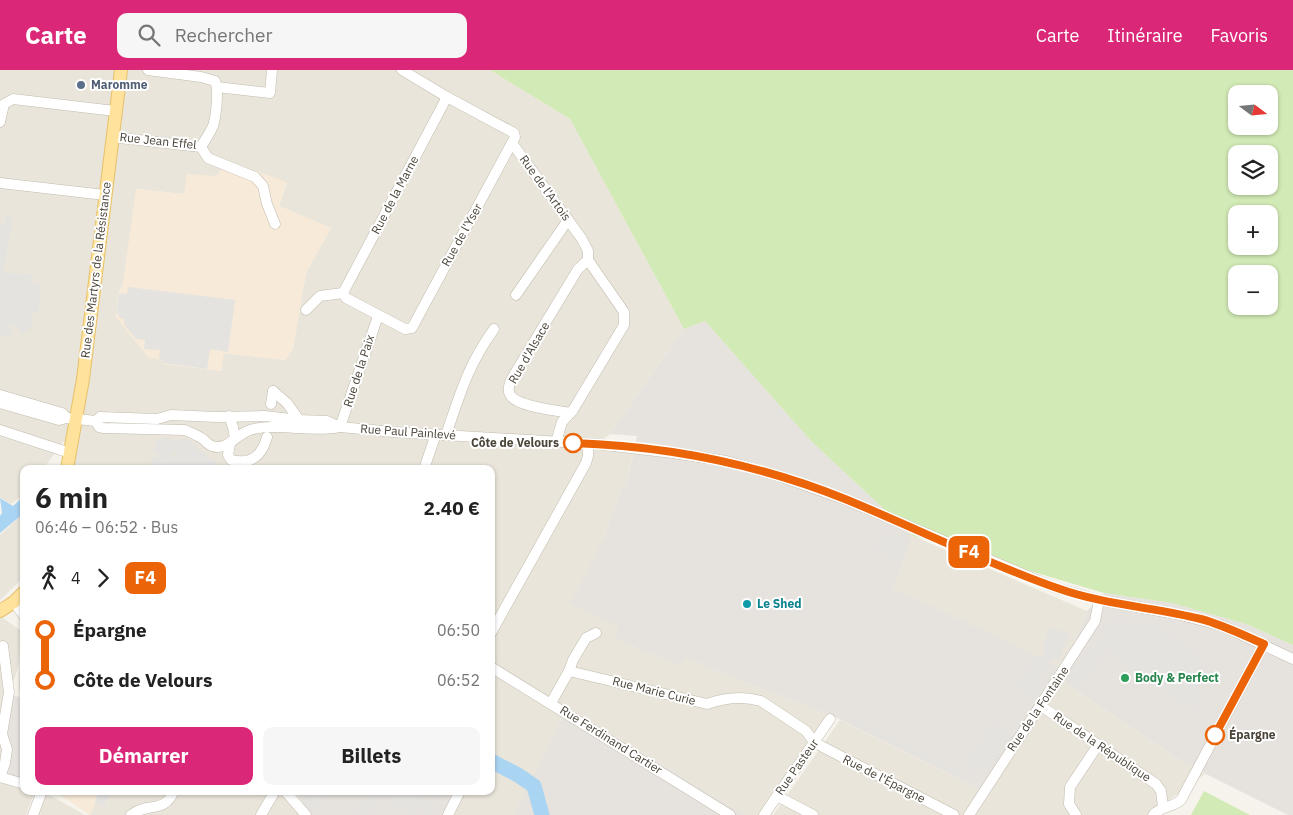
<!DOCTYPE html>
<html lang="fr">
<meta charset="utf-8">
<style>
:root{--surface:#fff;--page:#f6f6f6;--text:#222;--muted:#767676;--accent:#db2777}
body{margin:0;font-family:"IBM Plex Sans",sans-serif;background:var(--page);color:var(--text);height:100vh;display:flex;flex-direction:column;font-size:19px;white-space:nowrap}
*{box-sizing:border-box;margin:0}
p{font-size:16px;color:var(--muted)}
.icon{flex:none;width:28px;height:28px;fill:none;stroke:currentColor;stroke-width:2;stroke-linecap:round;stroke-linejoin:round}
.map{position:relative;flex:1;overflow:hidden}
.details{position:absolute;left:20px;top:395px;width:475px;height:330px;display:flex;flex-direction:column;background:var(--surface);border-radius:10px;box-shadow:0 1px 4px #0004}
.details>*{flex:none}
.badge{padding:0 10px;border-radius:8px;font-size:18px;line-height:32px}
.needle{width:32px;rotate:106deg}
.tools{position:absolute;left:1228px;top:15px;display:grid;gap:10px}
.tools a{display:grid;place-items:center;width:50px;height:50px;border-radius:10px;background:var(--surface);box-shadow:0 1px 4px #0004;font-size:25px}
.map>.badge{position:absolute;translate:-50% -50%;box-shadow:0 0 0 2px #fff}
.legs{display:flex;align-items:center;gap:8px;height:55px;padding:0 15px;font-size:16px}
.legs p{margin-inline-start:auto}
.overview{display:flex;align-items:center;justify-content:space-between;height:85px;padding:0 15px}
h1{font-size:28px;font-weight:700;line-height:38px}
.cta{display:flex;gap:10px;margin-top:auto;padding:10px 15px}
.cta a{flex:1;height:58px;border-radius:10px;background:var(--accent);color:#fff;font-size:20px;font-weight:700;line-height:58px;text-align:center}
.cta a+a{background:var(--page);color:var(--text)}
ul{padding:0 15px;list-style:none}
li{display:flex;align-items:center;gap:18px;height:50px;font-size:19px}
li i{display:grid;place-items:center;width:8px;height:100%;margin:0 6px;background:currentColor}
li i::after{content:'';width:12px;height:12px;margin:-6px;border:4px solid;border-radius:50%;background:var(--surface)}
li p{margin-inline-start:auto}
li:first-child i{background:linear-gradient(#0000 50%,currentColor 0)}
li:last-child i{background:linear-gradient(currentColor 50%,#0000 0)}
header{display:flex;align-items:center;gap:30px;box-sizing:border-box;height:70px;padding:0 25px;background:var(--accent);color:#fff}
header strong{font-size:24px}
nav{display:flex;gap:28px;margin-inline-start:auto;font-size:18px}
.search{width:350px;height:45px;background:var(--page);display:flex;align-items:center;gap:12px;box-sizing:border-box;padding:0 18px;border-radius:10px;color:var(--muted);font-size:19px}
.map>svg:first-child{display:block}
</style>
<header>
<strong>Carte</strong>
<div class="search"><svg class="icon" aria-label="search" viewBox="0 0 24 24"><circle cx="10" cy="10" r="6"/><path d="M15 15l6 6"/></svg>Rechercher</div>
<nav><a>Carte</a><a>Itinéraire</a><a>Favoris</a></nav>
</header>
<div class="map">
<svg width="1293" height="745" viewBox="0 0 1293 745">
<rect width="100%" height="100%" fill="#f6f3ec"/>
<g fill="#eae5da" fill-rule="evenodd">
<path d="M0,0H490L570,49L684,259L610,364L597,374L634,378L626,417H622L604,468L620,556L615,569L679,596L686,587L716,601L835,647L768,745H745L567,637L513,745H445L457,721H491V399H73L64,371L43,399H24L23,425L11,434L0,427ZM229,91L287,113L279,136L331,158L306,203L293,279L285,290L223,283L221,301L164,294L116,247L119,221L123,214L137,119L184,124L226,100Z"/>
<path d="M24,443V507L0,530V465Z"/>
<path d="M913,466L1087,541L1059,609L1186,694L1205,704L1149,745H773L840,650L983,721L1060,597L893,518Z"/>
<path d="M0,546L21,561L19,594L2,648L6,679L1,709L24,717V721H35L26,745H0Z"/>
<path d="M113,721H276L286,729L300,745H90L95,733L104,737Z"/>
<path d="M46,723L85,745H38Z"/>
</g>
<g fill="#f7ead8">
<path d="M229,91L287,112L279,136L331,158L306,203L293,279L285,290L224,283L221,301L164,294L158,289L149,288L116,247L119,221L123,214L136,119L184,124L187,104L217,106L222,98L226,100Z"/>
<path d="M54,721H113L104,738L95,733L90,745Z"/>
</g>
<g fill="#e6e2dd">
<path d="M705,251L811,371L913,466L893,518L1061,597L983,721L835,647L716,601L686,587L679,596L615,569L619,556L570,534L604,468L622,417H626L637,366L610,364L684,259Z"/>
<path d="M1104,523L1172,533L1246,554L1293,575V745H1288L1186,694L1059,609L1087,541Z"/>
<path d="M12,625L24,628V708L6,705L5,659Z"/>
<path d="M567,637L745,745H513Z"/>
<path d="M295,721H456L444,745H310Z"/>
</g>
<g fill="#d2eab5" fill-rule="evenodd">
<path d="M490,0H1293V575L1246,554L1172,533L1104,523L913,466L811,371L705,251L684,259L570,49ZM1236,24H1269V56H1236ZM1236,84H1269V116H1236ZM1236,144H1269V176H1236ZM1236,204H1269V236H1236Z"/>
<path d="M1204,721L1250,745H1191Z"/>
</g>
<g fill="#e5e3e0">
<path d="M7,146L13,148L3,203L32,204L34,205L30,213H41L39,238L36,243H32V257L22,264L17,255L9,256L12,263L5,266L0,265V154L4,155Z"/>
<path d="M128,217L235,230L228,282L210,279L207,299L163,293L159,288L160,280L144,279L145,270L136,269L124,254V249L120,248L117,242L119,223L127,224Z"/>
<path d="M165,367L177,371L174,385H169L166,399H149L154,387H159L160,385L153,383L157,369H164Z"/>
<path d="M178,368L190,370L191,373L197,374L196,380L202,381L212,390L217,391L216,399H167L170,386L175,387Z"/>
<path d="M885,461L908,471L900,490L876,480Z"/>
<path d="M1109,551L1148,554L1196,582L1199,630L1194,639L1106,579L1079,617L1068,610L1092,575L1097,578L1105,565L1099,562Z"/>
<path d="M1050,557L1070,564L1058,591L1052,588L1038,610L1043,613L1035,626L1018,616L1037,587L1042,589L1045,581L1042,579Z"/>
<path d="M24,571V622L19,619L21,577Z"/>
<path d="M855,652L964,705L962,709L853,656Z"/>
<path d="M993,654L1010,664L988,699L981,695L976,702L966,696Z"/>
<path d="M90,721H112L104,738L95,733L97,726Z"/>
<path d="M312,721H330L316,740L304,731Z"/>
<path d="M373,721H440L437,728L427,723L422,731L436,739L433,744L415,733L413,737L420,742L419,745H414L382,724L369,742L373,745H355Z"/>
</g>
<path fill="#a9d4f2" d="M24,426V443L0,463V446L2,443L0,428L13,436Z"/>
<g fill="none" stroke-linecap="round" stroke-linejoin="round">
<path stroke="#a9d4f2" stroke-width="15" d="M491,691L518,705L534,716L542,745"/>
<defs>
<g id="minor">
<path d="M217,17L270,23L272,0"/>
<path d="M0,52L4,34L13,29L115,41"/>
<path d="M112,67L201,77C205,70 210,63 213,56C216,47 219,20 215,11L201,7L148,0"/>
<path d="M512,73L582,169L588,181V190L624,242V255L573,340L562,352L556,372"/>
<path d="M201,77L208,88L255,107L263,116L267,134L275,154"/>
<path d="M0,113L105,125"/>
<path d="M343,223L346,228L405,259L412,258L515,67L514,63L447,27L402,0"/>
<path d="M343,223L447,27"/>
<path d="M516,225L568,150"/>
<path d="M306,240L320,226L343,223"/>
<path d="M273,321L287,333L299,350"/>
<path d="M0,325L62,343L67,348"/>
<path d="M0,333L59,350L67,348L96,351L100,347L157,349L171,345L217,347L265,346L299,350L327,351L340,357L394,362L596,374L673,383L726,391L779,406L844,429L1056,518L1099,530L1177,544L1223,556L1293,589"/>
<path d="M271,334L273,321"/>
<path d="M569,343C556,340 519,337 511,326C507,321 509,316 511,310L578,199L588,190"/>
<path d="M229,346L233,357L235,368"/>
<path d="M96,351L99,357L104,358L185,360C191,363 197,365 203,369C205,371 209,375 212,376C227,381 237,364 250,360C276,352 311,363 340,357"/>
<path d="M340,357L378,246"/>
<path d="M0,360L70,383"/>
<path d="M446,365C460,324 468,295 494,259"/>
<path d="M230,374L228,385L231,390C252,395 262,385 267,367"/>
<path d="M424,399L436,364"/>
<path d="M14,532L24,546"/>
<path d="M491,563L586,393L588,386V374"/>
<path d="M491,597L730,745"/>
<path d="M569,601L707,634C724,628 744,626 761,631L806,661L814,672L823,677L954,745"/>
<path d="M551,633L569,601L573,590L586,568L596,563"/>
<path d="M1041,636L1156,714L1161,721L1163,737"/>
<path d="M0,707L5,693L7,679L2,664L9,622L3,576"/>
<path d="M0,707L24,714"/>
<path d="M285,721L306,745"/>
<path d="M777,726L813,745"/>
<path d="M33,745L42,721"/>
<path d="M131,745C149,731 163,745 174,721"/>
<path d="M261,745L275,721"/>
<path d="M448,745L460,721"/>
<path d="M764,745L830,649"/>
<path d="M969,745L1095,551L1099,530"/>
<path d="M1076,745L1069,734L1070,717L1098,675"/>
<path d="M1153,745C1161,736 1172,738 1181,730L1264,574"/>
</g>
<g id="major">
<path d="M67,399L83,309L121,0"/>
<path d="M0,541L14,532L24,522"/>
</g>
</defs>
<use href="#minor" stroke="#c2bbae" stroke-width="11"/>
<use href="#major" stroke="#e6c16a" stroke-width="14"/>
<use href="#minor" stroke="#fff" stroke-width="10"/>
<use href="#major" stroke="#ffe39c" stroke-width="12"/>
</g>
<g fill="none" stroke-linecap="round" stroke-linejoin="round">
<defs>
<path id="line-1" d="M573,373C667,376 758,394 845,429C916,458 985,493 1057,518C1104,535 1153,537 1201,549C1223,555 1243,565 1264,574L1215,665"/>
</defs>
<use href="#line-1" stroke="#fff" stroke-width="11"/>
<use href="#line-1" stroke="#ec6408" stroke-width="8"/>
</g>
<circle fill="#5c6f8a" stroke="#fff" stroke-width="2" cx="81" cy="15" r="5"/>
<g fill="#fff" stroke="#ec6408" stroke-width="2.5">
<circle cx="573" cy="373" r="9"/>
<circle cx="1215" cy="665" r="9"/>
</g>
<circle fill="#0f9aa8" stroke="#fff" stroke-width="2" cx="747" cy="534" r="5"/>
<circle fill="#2e9e5b" stroke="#fff" stroke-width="2" cx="1125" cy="608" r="5"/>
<g text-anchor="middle" stroke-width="4" stroke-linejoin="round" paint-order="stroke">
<g font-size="12" font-weight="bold" fill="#4e5e75" stroke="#fff" text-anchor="start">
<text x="91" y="19">Maromme</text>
</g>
<g font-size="12" fill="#4b4439" stroke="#fff">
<text transform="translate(158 71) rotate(6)" y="4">Rue Jean Effel</text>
<text transform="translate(545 118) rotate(54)" y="4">Rue de l'Artois</text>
<text transform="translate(395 125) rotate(-62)" y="4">Rue de la Marne</text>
<text transform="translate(462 165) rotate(-61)" y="4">Rue de l'Yser</text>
<text transform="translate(96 200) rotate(-83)" y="4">Rue des Martyrs de la Résistance</text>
<text transform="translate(529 283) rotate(-60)" y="4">Rue d'Alsace</text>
<text transform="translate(359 301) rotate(-72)" y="4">Rue de la Paix</text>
<text transform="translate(408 362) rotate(4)" y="4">Rue Paul Painlevé</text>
<text transform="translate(654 621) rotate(14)" y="4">Rue Marie Curie</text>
<text transform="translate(1038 639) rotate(-56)" y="4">Rue de la Fontaine</text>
<text transform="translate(611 670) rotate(32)" y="4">Rue Ferdinand Cartier</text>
<text transform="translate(1102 677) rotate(34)" y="4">Rue de la République</text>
<text transform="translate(797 697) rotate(-55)" y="4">Rue Pasteur</text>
<text transform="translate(884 709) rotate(27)" y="4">Rue de l'Épargne</text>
</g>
<g font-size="12" font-weight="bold" fill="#4b4439" stroke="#fff" text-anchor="end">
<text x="559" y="377">Côte de Velours</text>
<text x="1229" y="669" text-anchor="start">Épargne</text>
</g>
<g font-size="12" font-weight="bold" fill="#0d838f" stroke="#fff" text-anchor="start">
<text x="757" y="538">Le Shed</text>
</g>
<g font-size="12" font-weight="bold" fill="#27864d" stroke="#fff" text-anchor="start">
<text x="1135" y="612">Body &amp; Perfect</text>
</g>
</g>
</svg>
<div class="tools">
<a><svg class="needle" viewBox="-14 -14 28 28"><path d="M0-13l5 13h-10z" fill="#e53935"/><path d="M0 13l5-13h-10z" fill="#767676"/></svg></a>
<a><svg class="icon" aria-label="layers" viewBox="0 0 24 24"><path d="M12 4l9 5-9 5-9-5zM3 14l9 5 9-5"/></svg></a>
<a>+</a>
<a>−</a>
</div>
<b class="badge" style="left:969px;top:482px;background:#ec6408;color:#fff">F4</b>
<section class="details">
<div class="overview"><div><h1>6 min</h1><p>06:46 – 06:52 · Bus</p></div><b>2.40 €</b></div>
<div class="legs"><svg class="icon" aria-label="walk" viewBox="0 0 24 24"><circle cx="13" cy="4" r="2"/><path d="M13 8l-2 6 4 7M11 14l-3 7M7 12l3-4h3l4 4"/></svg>4<svg class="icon" aria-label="forward" viewBox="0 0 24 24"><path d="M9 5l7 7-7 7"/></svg><b class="badge" style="background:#ec6408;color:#fff">F4</b></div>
<ul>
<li><i style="color:#ec6408"></i><b>Épargne</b><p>06:50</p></li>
<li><i style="color:#ec6408"></i><b>Côte de Velours</b><p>06:52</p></li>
</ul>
<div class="cta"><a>Démarrer</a><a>Billets</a></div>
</section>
</div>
